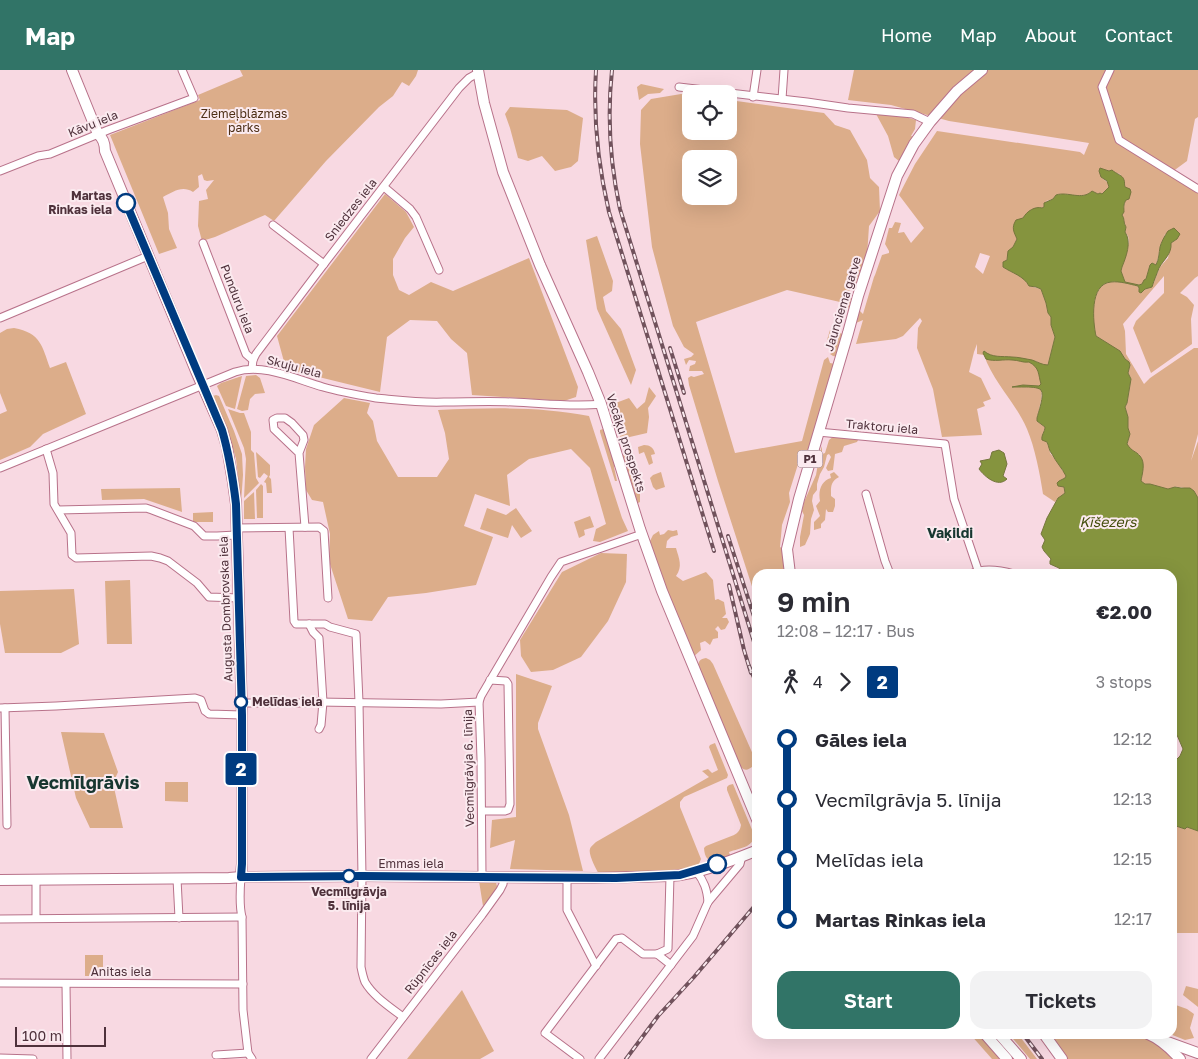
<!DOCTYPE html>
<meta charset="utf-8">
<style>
:root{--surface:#fff;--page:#f2f2f3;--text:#2b2b33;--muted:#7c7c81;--accent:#317467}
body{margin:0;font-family:"Golos Text",sans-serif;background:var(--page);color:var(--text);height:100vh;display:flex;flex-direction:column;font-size:19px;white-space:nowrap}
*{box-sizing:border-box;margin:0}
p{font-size:16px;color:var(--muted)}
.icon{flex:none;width:28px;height:28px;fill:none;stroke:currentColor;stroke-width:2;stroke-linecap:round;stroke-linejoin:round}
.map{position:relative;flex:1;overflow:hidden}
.panel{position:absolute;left:752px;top:499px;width:425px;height:470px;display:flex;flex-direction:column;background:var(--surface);border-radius:15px;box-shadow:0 5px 20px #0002}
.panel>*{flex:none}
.badge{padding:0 10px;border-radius:4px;font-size:18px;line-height:32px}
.tools{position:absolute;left:682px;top:15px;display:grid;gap:10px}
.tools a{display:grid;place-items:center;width:55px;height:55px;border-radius:10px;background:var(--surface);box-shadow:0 5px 20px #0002;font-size:25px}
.scale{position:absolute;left:15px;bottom:12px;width:91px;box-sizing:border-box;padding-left:5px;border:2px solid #4f313b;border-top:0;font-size:14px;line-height:18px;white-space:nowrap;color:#4f313b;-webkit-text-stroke:4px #fbeaef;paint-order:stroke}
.map>.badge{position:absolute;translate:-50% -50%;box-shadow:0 0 0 2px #fff}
.legs{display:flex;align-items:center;gap:8px;height:55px;padding:0 25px;font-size:16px}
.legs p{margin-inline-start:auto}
.summary{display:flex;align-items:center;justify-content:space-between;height:85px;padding:0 25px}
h1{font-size:28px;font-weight:600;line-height:38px}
.cta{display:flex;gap:10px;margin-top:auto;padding:10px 25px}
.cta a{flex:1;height:58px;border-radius:15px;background:var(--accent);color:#fff;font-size:20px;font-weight:600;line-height:58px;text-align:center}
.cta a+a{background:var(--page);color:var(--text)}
ul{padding:0 25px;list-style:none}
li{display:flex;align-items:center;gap:18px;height:60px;font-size:19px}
li i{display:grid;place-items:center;width:8px;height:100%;margin:0 6px;background:currentColor}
li i::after{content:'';width:12px;height:12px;margin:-6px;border:4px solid;border-radius:50%;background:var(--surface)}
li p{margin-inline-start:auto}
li:first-child i{background:linear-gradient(#0000 50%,currentColor 0)}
li:last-child i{background:linear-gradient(currentColor 50%,#0000 0)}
header{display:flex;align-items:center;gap:30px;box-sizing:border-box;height:70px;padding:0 25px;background:var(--accent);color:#fff}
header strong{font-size:24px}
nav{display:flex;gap:28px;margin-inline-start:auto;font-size:18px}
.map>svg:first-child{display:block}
</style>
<header>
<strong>Map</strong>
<nav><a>Home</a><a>Map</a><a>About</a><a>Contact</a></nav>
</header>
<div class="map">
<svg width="1198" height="989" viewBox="0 0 1198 989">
<rect width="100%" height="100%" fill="#f8d9e2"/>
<g fill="#dcad8a" fill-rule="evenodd">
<path d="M240,0H418L416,6L409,16L402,12L393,26L379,37L326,91L274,151L265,145L215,167L202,171L198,156L199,131L208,129L206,120L214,110L207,111L204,110L202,104L198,106L199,117L193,122C182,115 173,122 163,127L168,143L169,159L177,178L159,184L110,65L200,30L198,25L243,6Z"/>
<path d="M854,0H1198V47L1195,49L1187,91L1172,102L1198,122V206L1195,208L1180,223L1187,227L1194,235L1191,249L1192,274L1151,303L1133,258L1136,251L1164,223V206L1123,254L1125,261L1126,284L1144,314L1150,308L1194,278H1198V364L1191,391L1198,371V428L1194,421C1188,419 1180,416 1174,417C1172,418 1171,419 1170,419C1162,420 1153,413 1145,414L1141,411L1142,406L1140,385L1131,380L1127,375L1130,364L1128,359V347L1125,337L1127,333L1131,309L1128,303L1130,295L1119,281L1096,266C1095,261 1093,256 1093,251C1092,238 1095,213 1111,212C1120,211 1129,214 1138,216L1139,220L1143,221L1145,219L1152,217L1160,197L1168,188L1171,173L1176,170L1165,164C1164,169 1161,173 1160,177C1159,183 1158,189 1156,195L1152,193L1150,195L1146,209C1145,210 1144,212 1142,214C1139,216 1129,213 1125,212L1121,201L1122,197L1129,172L1128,166L1125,162L1126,157C1123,153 1125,148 1122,145C1126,128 1128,121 1120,104L1105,100L1101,104V107L1108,113L1109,117L1102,124H1098L1092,121C1082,131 1068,121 1056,125L1053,129L1046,131L1044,137L1042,138C1028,135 1014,156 1017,169L1003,197C1012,203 1024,206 1029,216L1041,219L1046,233L1048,243L1051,247V255L1055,267L1048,295H1043L1035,291C1040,305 1044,321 1040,335C1039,341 1037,345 1037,351L1045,357V359L1043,364L1049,377L1050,383L1059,394L1062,400L1065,403L1066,406L1065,408L1059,411L1064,417L1065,423L1061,426L1058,428L1055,432L1043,424C1040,404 1035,378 1027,359C1016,333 993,312 984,285L977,284V274L974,282L969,302L981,308L991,329L983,332L985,336L977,339L982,365L942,367L933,319L917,278L918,258L922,251L920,248L903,266L896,269L856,274L863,250L856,253L854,251L856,242L860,241L863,244L874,207L875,205L882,185L889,183V181L885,174L889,158H892L895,152L901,153L898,163L904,162L911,173L924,158L899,125L915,94L937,61L1080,82L1084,85L1089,73L949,51L891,35L848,30ZM980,183L990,186L983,204L975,197Z"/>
<path d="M641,14L664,19L660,23L648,24L639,30L637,17Z"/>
<path d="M681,24L691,25V61H729V30L824,43L835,55L850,60L867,90L870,108L879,117L880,141L869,156L867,186L860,208L845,226L854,229L851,239L847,238L845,245L837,246L840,232L787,220L696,252L735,383L802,371L824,290L828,287L830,293L835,294L806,388L799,391L789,423L790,432L782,455L780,477L783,479L784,504H758L757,532L718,411L689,315L688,308L691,306L694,307L704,304L702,301H689L690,296L695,294L696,291L689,290L686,295L684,289L691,287L694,284L684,277L673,256L652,177L640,74L641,40L651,29ZM691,89H729V126H691Z"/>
<path d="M510,37L567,40L583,48L578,91L571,97L555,101L542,86L528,91L518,88L510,58L505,44Z"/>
<path d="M875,42L905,47L916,50L915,59L911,66L914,67L899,91L894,87L888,66Z"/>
<path d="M385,124L406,142L414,157L405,168L393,189V205L399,220L409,225L431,212L453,221L529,188L578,317L576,327L564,331L472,325L467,283L451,269L437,251L410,250L387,267L380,322L286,299L277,266Z"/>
<path d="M597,166L613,211L612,221L603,227L606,241L621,259L636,300L631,315L597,239L586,170Z"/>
<path d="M14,258C41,263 42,276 50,298L66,292L86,344L43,364L30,377L0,390V344L7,341L0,323V263L7,259Z"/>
<path d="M830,260L843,264L838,287L833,286L830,284L834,281L835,271L827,270Z"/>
<path d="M256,305L260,308L265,323L255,324L250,329L248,340L242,341L237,339L246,306Z"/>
<path d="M242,306L235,339L226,336L217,316L221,313Z"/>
<path d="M649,317L656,326L648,338L649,347L647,363L621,369L611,340V336L613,334L629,328L637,339L645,332Z"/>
<path d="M216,325L219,326L234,361L242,384L243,405L241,433L236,389L227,358L213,326Z"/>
<path d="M344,328L370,333L367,343L373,351L377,371L398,407H437L449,389L445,363L438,340C489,338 539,336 589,346L622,448L628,461L600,472L593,471L596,459L606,454L590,398L571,379L529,389L507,405L510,436L475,424L464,456L493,467L476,515L426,523L388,527L372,551L348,549L329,491L330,464L323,432L312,430L306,420L305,397L306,379L314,355Z"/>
<path d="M228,339L240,343H244L251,362V380L254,383L256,408L259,413L244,428L246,389L244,378Z"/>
<path d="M606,358L618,396L614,397L617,411H615L600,362V360Z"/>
<path d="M834,366H860L857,372L844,376L842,382L835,384L833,400L828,401L826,398L831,387L829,384L827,385L824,397L820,404L817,414V420L813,425L812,431L814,440L811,449L810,464L805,475L800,477V467L804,445L802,441L804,432L816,405L820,382L822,376V384L825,383L829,370Z"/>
<path d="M644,375C650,375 654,378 655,384L651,385L653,393L649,395L644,382L639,384L638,377Z"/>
<path d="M256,382L270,395V405L269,407L271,409L272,423H267L266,413L264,412L268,406L264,403L260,408L258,407Z"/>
<path d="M623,384L631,395L640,423V432L636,434L622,387Z"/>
<path d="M661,402L665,417L656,420L653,417L650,408L653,405Z"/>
<path d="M834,402L839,407C830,412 831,417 831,426L835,429V436L833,442H828L826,439L825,450L821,454V458L814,460V452L820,446L816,436L820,431C818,421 821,411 831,408L830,404Z"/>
<path d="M261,414L263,416V448H257L256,420Z"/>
<path d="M180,418L182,442L144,429L102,430L101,419Z"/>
<path d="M254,422L255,449H244V431Z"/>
<path d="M487,438L506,445L516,438L532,461L521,468L512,455L508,468L480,459Z"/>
<path d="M213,442V452H193V443Z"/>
<path d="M590,446L594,457L584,460L585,465L579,468L574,452Z"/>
<path d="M668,460L673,461L677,460L678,465L671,467L667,471L666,478H676C679,489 683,496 676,506L683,511L706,502L713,510L715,530L718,529L724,532L726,544L722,548H727L729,552L725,559L721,560L718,556L715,559L718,562V568L713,569L710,575L705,571L700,573L701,580L692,588L670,529L650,471L653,465L659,461L660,465L664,464Z"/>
<path d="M601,483L627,484L626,512L608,551L581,587L553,600L531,602L521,586L520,570L562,502Z"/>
<path d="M130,510L132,574H107L105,511Z"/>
<path d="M74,519L79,574L61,583H5L0,554V521Z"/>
<path d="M706,588L710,590L713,594L755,689L754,695C745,704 742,699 736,690L698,598C698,591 700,589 706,588Z"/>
<path d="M516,604L552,616L538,653V659L569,745L583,801L510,799L515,770L490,778L492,750L516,747Z"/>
<path d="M61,662L104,663L118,702L113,713L123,758H90L76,728Z"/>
<path d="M715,673L728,705L727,708L684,727L680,732V737L701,789L699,794L693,798L657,804H599C596,799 588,784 590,779C590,777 595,773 596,772L709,707L702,701L708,699L712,703L718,700L709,677L710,675Z"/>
<path d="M165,712H188V732L165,731Z"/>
<path d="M733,714L753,762C757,777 740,778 729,782L730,785C718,791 705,797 704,778L706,776L734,765C739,762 740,760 741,755L727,720V717L729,715Z"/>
<path d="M1172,755L1185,759L1187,757L1198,761V863H1173Z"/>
<path d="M479,811L493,812L496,813L497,816H499L483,836Z"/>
<rect x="85" y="885" width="18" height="21"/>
<path d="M1186,916L1198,919V937L1183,925Z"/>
<path d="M462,920L494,981L480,989H407Z"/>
<path d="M1173,934L1187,939L1194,944L1190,958L1194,968L1185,970L1170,964H1172Z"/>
<path d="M970,964H978L1000,989H992Z"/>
<path d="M1009,964H1018L1037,989H1030Z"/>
<path d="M1049,964H1138L1154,972L1175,989H1065Z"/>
</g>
<g fill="#85943e" stroke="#75763d">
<path d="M1100,98L1109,101L1112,100C1116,104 1123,105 1124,110C1125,112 1124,114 1125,117L1130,119L1131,122L1129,129L1126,130C1123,135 1124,138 1124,142L1122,145C1125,148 1123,153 1126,157L1125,162C1132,172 1126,187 1122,197L1121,201L1125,212L1139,215L1142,214L1144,210L1146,209L1150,195L1152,193L1156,195C1159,189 1159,183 1160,177C1161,173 1165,165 1168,161L1174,158L1180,164L1177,169L1171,173C1172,184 1164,189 1159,198C1157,204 1154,210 1152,217L1145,219L1141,223L1139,222V218L1138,216C1129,214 1120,211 1111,212C1089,214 1093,252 1096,266L1120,281L1125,289L1129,292L1130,295L1128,303L1131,309L1127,333L1125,337L1128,347V358L1130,364L1127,374C1132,382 1136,381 1140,386C1146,393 1142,404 1141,411L1145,414H1150L1168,419L1175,417L1181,418H1190L1194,421L1198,428V761L1187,757L1185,759L1173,755V693L1180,686L1183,679L1177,665L1173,661L1172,504H1065L1062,503L1059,498L1050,494V491L1051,489L1044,481L1042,477L1045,470L1041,464L1047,448L1058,428L1061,426L1065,423L1064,417L1058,416L1057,413L1059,411L1065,408L1066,406C1062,398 1056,392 1052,384C1049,381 1049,376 1047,372L1042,370C1041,365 1045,362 1045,357L1037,351V348C1038,343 1045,325 1041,320C1038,317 1029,317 1025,317C1020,317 1016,317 1012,317L1023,315L1039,316L1041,314C1038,304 1040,298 1029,292C1022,293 1019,290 1012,290C1004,289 994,292 986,289L983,283L984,281C992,288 1002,286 1012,287C1018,287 1026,289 1032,290C1038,292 1042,295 1048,295L1055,267L1051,255V247L1048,243L1046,233L1041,219L1036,217L1029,216C1024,206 1012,203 1003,197V192L1007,190L1008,181L1013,177L1017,169C1014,162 1011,158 1016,150L1023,148C1027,141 1035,136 1042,138L1044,137V133L1053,129L1056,125C1068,121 1082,131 1092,121L1098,124L1100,123L1102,124L1109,117L1107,111L1101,107L1099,101Z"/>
<path d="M999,380L1004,383L1007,394L1003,406L1007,409C998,418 985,407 979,399L982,394L980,391L990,389L992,382Z"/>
</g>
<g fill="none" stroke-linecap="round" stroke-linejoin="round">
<defs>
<g id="street">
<path d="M1110,0L1102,17L1119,70L1198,119"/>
<path d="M679,17L807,32L848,38L913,44L930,52"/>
<path d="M753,27L757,0"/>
<path d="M782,29L784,0"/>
<path d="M0,101L38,86L50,84L108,60L194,28L182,0"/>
<path d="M384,117L410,139L416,147L439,200"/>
<path d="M273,155L324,194"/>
<path d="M203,173L246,284L253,290"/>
<path d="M0,248L148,186"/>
<path d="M252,298L253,290L256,284L324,194L459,18L469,8L478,3"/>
<path d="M818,362L945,374L954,429L978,500"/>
<path d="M46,379L53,403L54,434L71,463L72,485L76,488L151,486L160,488L168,491L197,513L209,527L239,528"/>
<path d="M299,383L274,359L273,350L277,348H285L292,353L303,365L304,370L299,383L305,457"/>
<path d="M0,398L235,302C264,293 295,309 323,317C340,322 358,325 376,328C398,330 421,333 444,332C467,332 490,331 513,332C542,333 571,337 601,334"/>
<path d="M866,424L885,491L890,504"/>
<path d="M58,440L146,438L152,440L194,456L204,466H217L236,465"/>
<path d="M236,458L319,457L324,461L328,528"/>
<path d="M289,458L294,551L296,554H325L330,557L356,564L359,632L362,806L361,897C362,902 363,907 365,912C373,926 390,937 403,947"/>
<path d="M971,504C984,497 1000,500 1014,504"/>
<path d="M309,554L313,562L319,568L323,632L321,655L319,659"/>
<path d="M318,632L441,634L479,632"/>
<path d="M241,633H307"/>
<path d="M0,638L56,636L195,628L201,630L205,641L209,644L242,645"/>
<path d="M5,638L7,755"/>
<path d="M482,741H505L508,740L510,734L508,614L506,611L490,610"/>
<path d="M696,801C704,811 707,819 708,832"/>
<path d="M482,806L481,689L479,632L481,626L551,507L561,492L642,464"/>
<path d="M241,807C240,820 239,835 242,847L243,940L248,983L252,989"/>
<path d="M567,808V840L596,896"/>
<path d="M177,809L179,848"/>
<path d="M36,848V810"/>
<path d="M0,849L242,847"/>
<path d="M657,884L668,879L670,806"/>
<path d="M0,913L243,914"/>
<path d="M66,914L67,989"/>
<path d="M216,985L248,983"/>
<path d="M0,988L33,989"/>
<path d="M371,989L482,845L500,820L503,814L504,807"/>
<path d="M580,989L545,963L616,869L622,868L643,884H657L671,895"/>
<path d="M599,989L693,866L708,832L740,794L742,786"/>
</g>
<g id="secondary">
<path d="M72,0L98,64C103,68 105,74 105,81L196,301L222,360L227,377L233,412L236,434L242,645V794L241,807"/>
<path d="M478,0L484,33L503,102L540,195L588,302L601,334L640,459L662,521L758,752"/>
<path d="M0,810L229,808L241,807L362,806L595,808L670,806C696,805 733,790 758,780"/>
<path d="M985,964L1007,989"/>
<path d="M999,964L1021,989"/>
<path d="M1159,969L1198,983"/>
</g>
<g id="primary">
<path d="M790,504L787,479L799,429L848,263L858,226L897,106L914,74L930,52L957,21L982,0"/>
<path d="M1044,964L1062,989"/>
<path d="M1148,964C1160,969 1171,979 1180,989"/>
</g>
</defs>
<use href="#street" stroke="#b8728a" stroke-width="9"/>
<use href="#secondary" stroke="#b8728a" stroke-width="12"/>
<use href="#primary" stroke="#b8728a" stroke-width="12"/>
<use href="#street" stroke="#fff" stroke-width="7"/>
<use href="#secondary" stroke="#fff" stroke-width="10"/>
<use href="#primary" stroke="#fff" stroke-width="10"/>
<defs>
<g id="rail">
<path d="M596,0C593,48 598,95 609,142L714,481"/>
<path d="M612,0C607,47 610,93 620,139L758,585"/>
<path d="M670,278L684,323"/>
<path d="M728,466L758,559"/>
<path d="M729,515L744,580L751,603"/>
<path d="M749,596L758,617"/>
<path d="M1023,964L1042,989"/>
<path d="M626,989L658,946L694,907L758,832"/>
</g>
</defs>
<use href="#rail" stroke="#71525c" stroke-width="4"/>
<use href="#rail" stroke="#fbeaef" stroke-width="2" stroke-dasharray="5.5" stroke-linecap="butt"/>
</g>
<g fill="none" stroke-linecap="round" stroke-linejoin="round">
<defs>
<path id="line-1" d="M126,133L222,360C229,384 233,409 236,434L242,645V794L241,807L362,806L616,808L680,805L717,794"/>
</defs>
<use href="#line-1" stroke="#fff" stroke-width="11"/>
<use href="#line-1" stroke="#003b80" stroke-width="8"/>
</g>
<g fill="#fff" stroke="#003b80" stroke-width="2.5">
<circle cx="126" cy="133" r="9"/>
<circle cx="241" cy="632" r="6"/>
<circle cx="717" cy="794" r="9"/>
<circle cx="349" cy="806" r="6"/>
</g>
<g text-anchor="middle" stroke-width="4" stroke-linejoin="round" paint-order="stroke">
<rect fill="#fbeaef" stroke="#836871" stroke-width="1" x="797.5" y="380.5" width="25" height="17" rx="4"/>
<g font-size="11" font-weight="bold" fill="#4f313b">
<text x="810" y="393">P1</text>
</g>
<g font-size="12" fill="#4d2f16" stroke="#fbeaef">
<text x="244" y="48">Ziemeļblāzmas<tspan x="244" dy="14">parks</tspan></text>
</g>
<g font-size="12" fill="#4f313b" stroke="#fbeaef">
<text transform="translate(93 54) rotate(-22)" y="4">Kāvu iela</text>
<text transform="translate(351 140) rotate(-52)" y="4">Sniedzes iela</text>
<text transform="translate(237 229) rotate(69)" y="4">Punduru iela</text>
<text transform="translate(843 234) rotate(-73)" y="4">Jaunciema gatve</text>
<text transform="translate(294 297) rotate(15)" y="4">Skuju iela</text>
<text transform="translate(882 357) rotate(5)" y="4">Traktoru iela</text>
<text transform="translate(626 373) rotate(72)" y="4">Vecāķu prospekts</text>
<text transform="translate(226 539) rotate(-92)" y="4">Augusta Dombrovska iela</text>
<text transform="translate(469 698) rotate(-91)" y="4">Vecmīlgrāvja 6. līnija</text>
<text x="411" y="798">Emmas iela</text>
<text transform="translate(431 892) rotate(-52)" y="4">Rūpnīcas iela</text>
<text x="121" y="906">Anitas iela</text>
</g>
<g font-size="12" font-weight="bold" fill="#4f313b" stroke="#fbeaef" text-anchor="end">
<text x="112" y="130">Martas<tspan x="112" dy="14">Rinkas iela</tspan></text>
<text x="252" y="636" text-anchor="start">Melīdas iela</text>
<text x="349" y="826" text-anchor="middle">Vecmīlgrāvja<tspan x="349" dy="14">5. līnija</tspan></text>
</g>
<g font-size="14" font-style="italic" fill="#444e0c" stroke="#fbeaef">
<text x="1108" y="457">Ķīšezers</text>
</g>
<g font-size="14" font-weight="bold" fill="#173730" stroke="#fbeaef">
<text x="950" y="468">Vaķildi</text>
</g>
<g font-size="18" font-weight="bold" fill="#173730" stroke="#fbeaef">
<text x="83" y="719">Vecmīlgrāvis</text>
</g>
</g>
</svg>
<div class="tools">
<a><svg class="icon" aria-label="locate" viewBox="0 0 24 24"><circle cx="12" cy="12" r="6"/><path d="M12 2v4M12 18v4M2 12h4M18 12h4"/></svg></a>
<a><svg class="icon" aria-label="layers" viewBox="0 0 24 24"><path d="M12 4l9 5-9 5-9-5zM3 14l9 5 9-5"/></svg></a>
</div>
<div class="scale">100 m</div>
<b class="badge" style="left:241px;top:699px;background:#003b80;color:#fff">2</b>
<section class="panel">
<div class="summary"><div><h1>9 min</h1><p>12:08 – 12:17 · Bus</p></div><b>€2.00</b></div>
<div class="legs"><svg class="icon" aria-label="walk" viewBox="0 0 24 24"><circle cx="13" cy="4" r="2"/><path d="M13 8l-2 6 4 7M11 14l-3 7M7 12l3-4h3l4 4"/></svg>4<svg class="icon" aria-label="forward" viewBox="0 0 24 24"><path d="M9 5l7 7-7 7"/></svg><b class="badge" style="background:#003b80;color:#fff">2</b><p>3 stops</p></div>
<ul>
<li><i style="color:#003b80"></i><b>Gāles iela</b><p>12:12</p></li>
<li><i style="color:#003b80"></i><span>Vecmīlgrāvja 5. līnija</span><p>12:13</p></li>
<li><i style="color:#003b80"></i><span>Melīdas iela</span><p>12:15</p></li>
<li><i style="color:#003b80"></i><b>Martas Rinkas iela</b><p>12:17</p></li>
</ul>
<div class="cta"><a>Start</a><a>Tickets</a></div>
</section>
</div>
